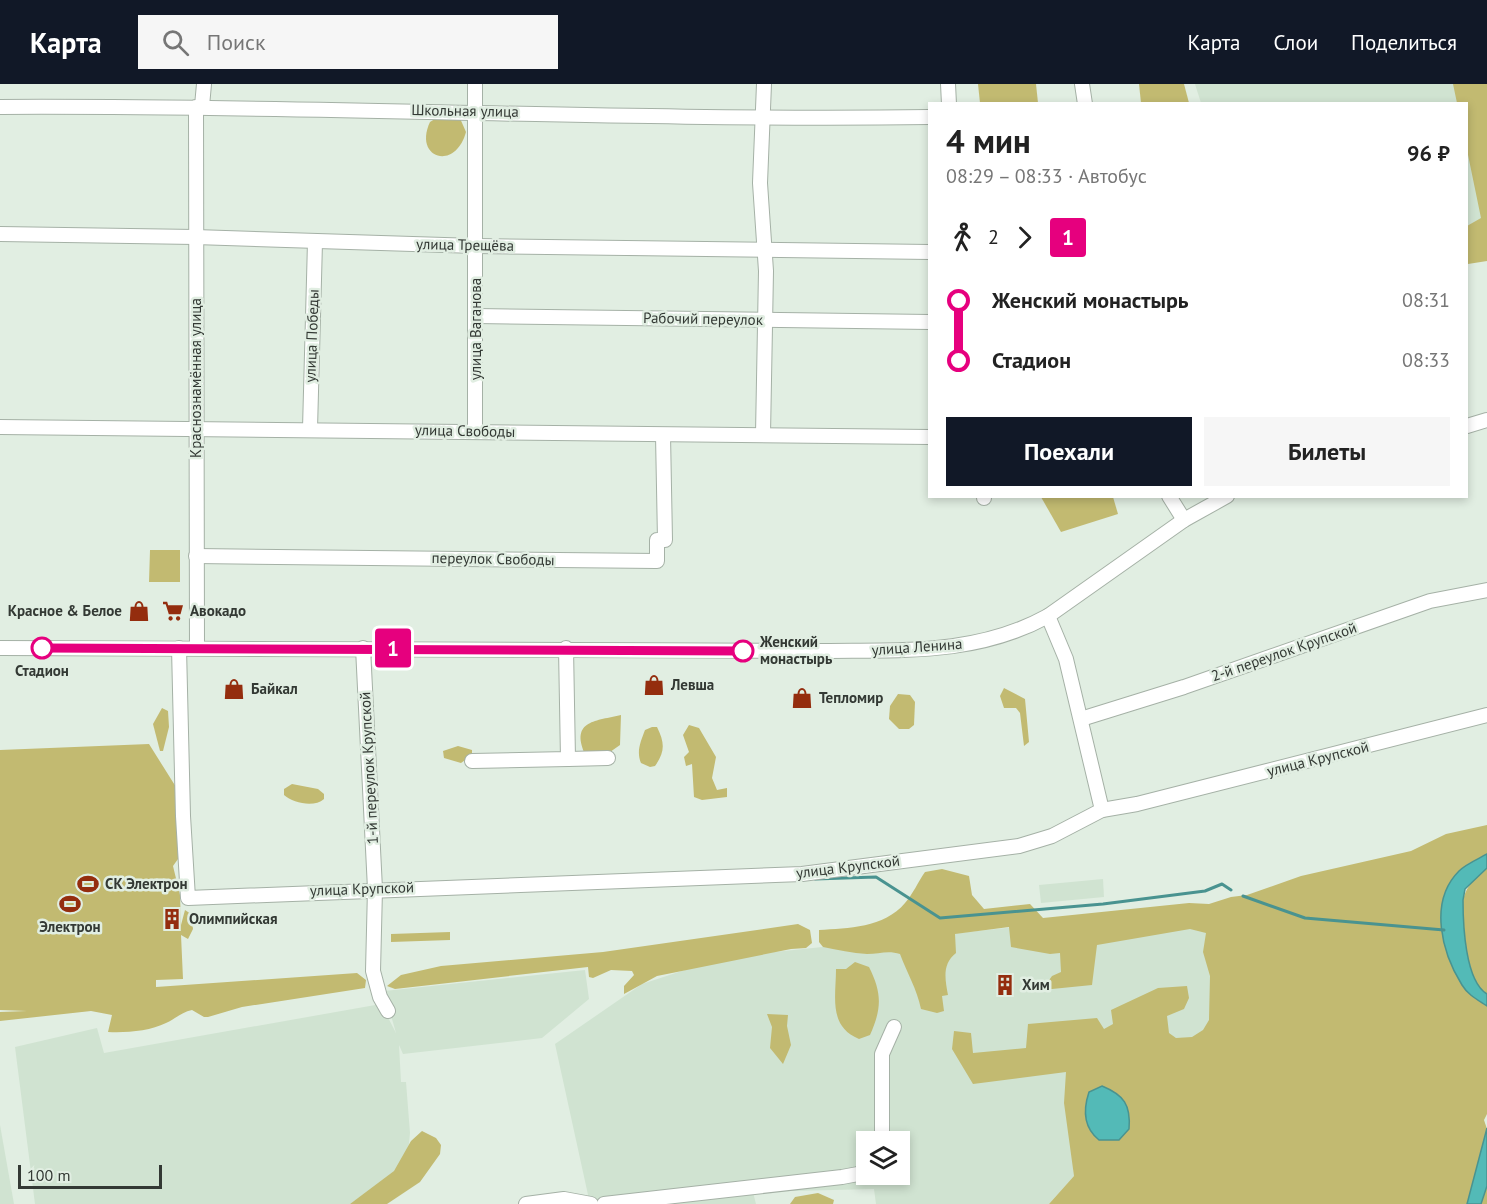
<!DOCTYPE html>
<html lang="ru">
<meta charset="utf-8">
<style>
:root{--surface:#fff;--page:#f6f6f6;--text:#222;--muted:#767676;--accent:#111827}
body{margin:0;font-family:"PT Sans",sans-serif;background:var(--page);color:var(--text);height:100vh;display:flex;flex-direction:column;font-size:22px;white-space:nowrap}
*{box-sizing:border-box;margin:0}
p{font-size:20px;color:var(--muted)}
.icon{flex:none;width:33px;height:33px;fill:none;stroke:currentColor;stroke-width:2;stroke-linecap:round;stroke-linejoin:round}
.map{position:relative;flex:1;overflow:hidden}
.panel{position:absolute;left:928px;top:18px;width:540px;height:396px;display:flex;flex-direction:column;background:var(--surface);border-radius:0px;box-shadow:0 3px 9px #0003}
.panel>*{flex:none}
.badge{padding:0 12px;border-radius:4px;font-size:21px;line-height:39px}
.controls{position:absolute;left:856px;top:1047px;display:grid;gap:12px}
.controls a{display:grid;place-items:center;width:54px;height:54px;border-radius:0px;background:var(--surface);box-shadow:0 3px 9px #0003;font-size:30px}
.scale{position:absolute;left:18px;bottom:15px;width:144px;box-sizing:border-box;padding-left:6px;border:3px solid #333934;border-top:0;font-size:16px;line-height:21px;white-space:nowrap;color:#333934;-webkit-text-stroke:4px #e1eee2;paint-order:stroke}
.map>.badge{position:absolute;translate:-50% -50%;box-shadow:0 0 0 3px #fff}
.legs{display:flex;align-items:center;gap:9px;height:66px;padding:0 18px;font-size:20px}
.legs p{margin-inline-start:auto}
.head{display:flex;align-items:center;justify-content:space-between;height:102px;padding:0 18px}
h1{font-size:33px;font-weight:600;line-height:45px}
.primary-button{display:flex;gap:12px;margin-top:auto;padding:12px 18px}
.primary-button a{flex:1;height:69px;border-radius:0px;background:var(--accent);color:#fff;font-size:24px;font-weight:600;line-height:69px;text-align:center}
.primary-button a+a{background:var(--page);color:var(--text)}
ul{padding:0 18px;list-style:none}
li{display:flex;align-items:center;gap:21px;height:60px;font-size:22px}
li i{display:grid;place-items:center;width:9px;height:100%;margin:0 8px;background:currentColor}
li i::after{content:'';width:15px;height:15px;margin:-8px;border:4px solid;border-radius:50%;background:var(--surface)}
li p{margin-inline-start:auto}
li:first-child i{background:linear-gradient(#0000 50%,currentColor 0)}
li:last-child i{background:linear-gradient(currentColor 50%,#0000 0)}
header{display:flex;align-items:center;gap:36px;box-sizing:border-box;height:84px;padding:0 30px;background:var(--accent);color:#fff}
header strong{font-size:28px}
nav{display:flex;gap:33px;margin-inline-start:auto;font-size:21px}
.search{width:420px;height:54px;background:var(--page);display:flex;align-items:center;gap:15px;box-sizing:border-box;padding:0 21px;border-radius:0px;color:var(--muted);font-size:22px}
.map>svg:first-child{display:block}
</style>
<header>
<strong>Карта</strong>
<div class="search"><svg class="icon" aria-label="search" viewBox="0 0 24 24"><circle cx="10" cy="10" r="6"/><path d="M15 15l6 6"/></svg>Поиск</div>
<nav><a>Карта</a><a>Слои</a><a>Поделиться</a></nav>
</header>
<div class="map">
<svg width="1487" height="1120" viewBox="0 0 1487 1120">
<rect width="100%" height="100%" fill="#e1eee2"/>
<g fill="#d0e3d1" fill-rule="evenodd">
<path d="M1195,0H1455L1459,19H1201Z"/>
<path d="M1467,57L1487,152V173L1467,177Z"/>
<path d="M1103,795L1104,813L1041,819L1039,801Z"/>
<path d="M1218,822L1230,970L1066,988L1074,1092L1049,1120H876L874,1105L753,1108L756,1120H590L555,960L642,900L694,883L746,871ZM867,1058H900V1090H867Z"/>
<path d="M585,886L589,915L542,954L403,970L399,961L401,998H406L410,1049L408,1069L396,1089L350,1120H35L15,963L97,944L104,969L381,920L396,949L384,907Z"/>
<path d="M0,1041L14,1120H0Z"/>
</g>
<g fill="#c2ba71">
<path d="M978,0H1036L1038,19H980Z"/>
<path d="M1139,0H1184L1189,19H1141Z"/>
<path d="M1453,0H1487V177L1468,180L1467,142L1481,134L1467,66V20L1457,19Z"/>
<path d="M443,30L459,32L466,48C455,88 413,74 430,38Z"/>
<path d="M1041,413H1113L1118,430L1061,448Z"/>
<path d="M150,466H180V498H149Z"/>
<path d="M1004,604L1025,615L1029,658L1024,662L1020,629L1016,624H1004L1000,612Z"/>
<path d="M898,610L910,611L915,618L914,641L909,645H899L889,635L890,622Z"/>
<path d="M162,624L168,627L169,643L163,667H160L153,640Z"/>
<path d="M621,631L620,661L610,668L585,670C570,636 597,637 621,631Z"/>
<path d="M689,641L699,644L716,673L712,694L717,706L727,704V713L702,716L694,713L692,680L686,682L684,673L689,668L683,651Z"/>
<path d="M652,643H657C665,659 665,668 655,682L650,683L641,679C636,667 641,657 645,646Z"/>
<path d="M149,660L176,703L178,775L173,782L180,811L181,841L185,826L191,830L193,845L188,855L181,851L183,895L156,896V903L357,889L366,896L365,904L242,923L208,933H204L192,926C182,928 175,935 166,939C150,947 126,949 108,948L112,931L91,927L0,937V928L27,927L0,926V666Z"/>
<path d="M458,662L472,666V671L461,679L444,674L443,667Z"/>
<path d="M292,700L318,705L324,710V715C314,724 293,719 284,711V705Z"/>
<path d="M1487,741V770C1478,775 1466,780 1459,787C1429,817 1442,869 1462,901C1468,910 1478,916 1487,922V1030L1484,1036L1487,1045V1120H1049L1074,1092L1064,1019L1066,988L973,1000L952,965L954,947L971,949L973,969L1026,964L1028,940L1097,934L1104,945L1113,940L1111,926L1158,904L1187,902L1189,914L1184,925L1167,932L1169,949L1176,954L1192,953L1203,946L1209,936L1210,892L1203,868L1206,849L1190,845L1097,861L1092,901L1042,906L1052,892L1061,888L1060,869L1050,870L1011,863L1009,843L955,850L956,869C942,880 945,895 948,911L942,912L944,927L937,929L921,925C917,905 907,889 900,870C888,866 879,870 867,870C852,869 838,866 823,863L819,858V846C848,844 884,844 905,819C913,810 918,798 925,788L942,785L969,792L972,811L984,825L1030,820L1043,834L1189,819L1209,820L1231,813L1247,811L1301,792L1411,767L1446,750Z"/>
<path d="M1487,784V910C1465,897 1463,840 1463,816C1467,800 1476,793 1487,784Z"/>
<path d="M798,840L810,846L812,859L806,864L791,865L657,892L624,910V902L634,891L632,887L611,886L593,894L589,893L588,883L395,905L387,902L401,891L441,882L603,868Z"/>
<path d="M450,848V856L391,858V850Z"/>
<path d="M855,878L869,883C882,909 882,924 870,951L859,955C828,942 836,913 836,885H846Z"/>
<path d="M767,930L788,931L787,942L791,961L783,980L770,964L772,943Z"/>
<path d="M422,1047L436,1054L441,1061L440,1070L420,1098L387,1120H350L394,1087L411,1057Z"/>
<path d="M818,1109L834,1116L833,1120H790L795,1113Z"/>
</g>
<g fill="#53bab7" stroke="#499390" stroke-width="1.5">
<path d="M1487,770V784L1465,805L1463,816C1463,840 1465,897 1487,910V922C1478,916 1468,911 1462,901C1442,869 1428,818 1459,787C1466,780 1478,775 1487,770Z"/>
<path d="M1102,1002C1124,1011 1131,1021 1129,1045L1119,1056H1099C1084,1044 1083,1026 1089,1008Z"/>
<path d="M1487,1044V1102L1481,1120H1467Z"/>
</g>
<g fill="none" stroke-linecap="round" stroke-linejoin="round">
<g stroke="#499390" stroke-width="3">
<path d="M815,795L876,793L940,834L1103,820L1205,807L1222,800L1231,806"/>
<path d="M1243,812L1305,834L1444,846"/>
</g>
<defs>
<g id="minor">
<path d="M475,0V347"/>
<path d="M948,0L949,20"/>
<path d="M1082,0L1085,20"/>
<path d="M202,22L204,0"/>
<path d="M0,23C310,21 620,37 930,33"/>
<path d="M196,23L197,564"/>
<path d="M0,150L195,153L476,162L930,168"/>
<path d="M476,232L930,238"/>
<path d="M1467,342L1487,336"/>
<path d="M0,343L930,353"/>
<path d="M310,345L315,158"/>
<path d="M763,350L766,187L760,99L764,0"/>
<path d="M984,412V414"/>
<path d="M1169,412L1184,436"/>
<path d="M196,472L657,477V456H665L663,351"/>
<path d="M1048,532L1066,575L1102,726"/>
<path d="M0,564L824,567C903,566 977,571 1048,532L1184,436L1227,412"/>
<path d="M179,564L183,732L188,814L802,790L1019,762L1052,752L1102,726L1137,720L1487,631"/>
<path d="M363,564L375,805L373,887L380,913L388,927"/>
<path d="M1081,635L1184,603L1430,517L1487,506"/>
<path d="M568,675L608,674"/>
<path d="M472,677L568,675L566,564"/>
<path d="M882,1058V970L894,943"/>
<path d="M526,1120L564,1115L591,1120"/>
<path d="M604,1120L842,1093L858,1090L867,1085"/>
</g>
</defs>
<use href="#minor" stroke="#a5b1a6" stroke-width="16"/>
<use href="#minor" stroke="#fff" stroke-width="14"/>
</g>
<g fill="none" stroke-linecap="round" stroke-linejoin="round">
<defs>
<path id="line-1" d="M42,564L743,567"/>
</defs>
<use href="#line-1" stroke="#fff" stroke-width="14"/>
<use href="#line-1" stroke="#e6007e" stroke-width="9"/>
</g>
<defs>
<symbol id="shop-bare" viewBox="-9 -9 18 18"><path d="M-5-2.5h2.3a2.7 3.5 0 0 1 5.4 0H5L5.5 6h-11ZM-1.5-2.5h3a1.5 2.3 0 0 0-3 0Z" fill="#942d0e" stroke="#e1eee2" stroke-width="2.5" paint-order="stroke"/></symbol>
<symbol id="supermarket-bare" viewBox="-9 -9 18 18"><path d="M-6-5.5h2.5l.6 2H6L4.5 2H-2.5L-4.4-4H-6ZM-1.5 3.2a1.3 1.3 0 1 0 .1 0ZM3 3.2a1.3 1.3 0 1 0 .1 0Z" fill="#942d0e" stroke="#e1eee2" stroke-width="2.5" paint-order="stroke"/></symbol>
<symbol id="stadium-bare" viewBox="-9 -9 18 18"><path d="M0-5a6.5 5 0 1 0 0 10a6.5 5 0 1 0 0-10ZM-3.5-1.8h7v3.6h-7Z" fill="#942d0e" stroke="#e1eee2" stroke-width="2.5" paint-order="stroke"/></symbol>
<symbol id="building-bare" viewBox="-9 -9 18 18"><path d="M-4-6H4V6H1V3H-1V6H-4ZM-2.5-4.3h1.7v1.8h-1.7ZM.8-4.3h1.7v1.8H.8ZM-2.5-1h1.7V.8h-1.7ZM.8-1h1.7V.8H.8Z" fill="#942d0e" stroke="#e1eee2" stroke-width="2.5" paint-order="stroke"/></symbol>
</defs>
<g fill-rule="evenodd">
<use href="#shop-bare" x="124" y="512" width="30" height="30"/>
<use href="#supermarket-bare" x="158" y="512" width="30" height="30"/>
<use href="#shop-bare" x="639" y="586" width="30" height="30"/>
<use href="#shop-bare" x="219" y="590" width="30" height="30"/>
<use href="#shop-bare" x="787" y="599" width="30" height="30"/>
<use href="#stadium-bare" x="73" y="785" width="30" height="30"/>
<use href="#stadium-bare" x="55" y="805" width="30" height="30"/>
<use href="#building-bare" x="157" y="820" width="30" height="30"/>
<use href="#building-bare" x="990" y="886" width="30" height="30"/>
</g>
<g fill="#fff" stroke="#e6007e" stroke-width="3">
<circle cx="42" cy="564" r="10"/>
<circle cx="743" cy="567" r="10"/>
</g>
<g text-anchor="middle" stroke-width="5" stroke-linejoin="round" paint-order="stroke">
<g font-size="15" fill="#333934" stroke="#e1eee2">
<text transform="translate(465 27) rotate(1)" y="5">Школьная улица</text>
<text transform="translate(465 161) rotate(1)" y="5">улица Трещёва</text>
<text transform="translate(703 235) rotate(1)" y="5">Рабочий переулок</text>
<text transform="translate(476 245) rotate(-90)" y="5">улица Ваганова</text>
<text transform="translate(312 252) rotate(-88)" y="5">улица Победы</text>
<text transform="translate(196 294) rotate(-90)" y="5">Краснознамённая улица</text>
<text transform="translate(465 347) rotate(1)" y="5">улица Свободы</text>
<text transform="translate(493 475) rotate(1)" y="5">переулок Свободы</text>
<text transform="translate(917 563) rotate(-4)" y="5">улица Ленина</text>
<text transform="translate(1284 568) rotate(-19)" y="5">2-й переулок Крупской</text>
<text transform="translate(1318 675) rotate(-14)" y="5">улица Крупской</text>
<text transform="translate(369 684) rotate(-93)" y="5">1-й переулок Крупской</text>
<text transform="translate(848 783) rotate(-7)" y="5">улица Крупской</text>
<text transform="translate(362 805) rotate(-2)" y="5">улица Крупской</text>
</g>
<g font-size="15" font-weight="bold" fill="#333934" stroke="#e1eee2" text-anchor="start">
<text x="122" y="532" text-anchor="end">Красное &amp; Белое</text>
<text x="190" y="532">Авокадо</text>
<text x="671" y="606">Левша</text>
<text x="251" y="610">Байкал</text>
<text x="819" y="619">Тепломир</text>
<text x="105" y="805">СК Электрон</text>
<text x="189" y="840">Олимпийская</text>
<text x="70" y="848" text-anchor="middle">Электрон</text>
<text x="1022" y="906">Хим</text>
</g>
<g font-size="15" font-weight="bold" fill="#333934" stroke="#e1eee2" text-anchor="start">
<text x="760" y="563">Женский<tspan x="760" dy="17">монастырь</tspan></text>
<text x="42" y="592" text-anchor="middle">Стадион</text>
</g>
</g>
</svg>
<div class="controls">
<a><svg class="icon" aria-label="layers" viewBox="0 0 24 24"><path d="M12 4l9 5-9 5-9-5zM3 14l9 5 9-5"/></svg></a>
</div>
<div class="scale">100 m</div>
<b class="badge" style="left:393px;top:564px;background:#e6007e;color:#fff">1</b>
<section class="panel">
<div class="head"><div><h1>4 мин</h1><p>08:29 – 08:33 · Автобус</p></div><b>96 ₽</b></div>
<div class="legs"><svg class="icon" aria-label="walk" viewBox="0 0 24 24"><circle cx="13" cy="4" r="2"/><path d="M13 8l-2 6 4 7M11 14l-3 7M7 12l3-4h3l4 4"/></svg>2<svg class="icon" aria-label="forward" viewBox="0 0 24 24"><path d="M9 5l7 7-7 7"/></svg><b class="badge" style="background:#e6007e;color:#fff">1</b></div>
<ul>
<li><i style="color:#e6007e"></i><b>Женский монастырь</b><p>08:31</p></li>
<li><i style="color:#e6007e"></i><b>Стадион</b><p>08:33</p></li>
</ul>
<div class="primary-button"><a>Поехали</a><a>Билеты</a></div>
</section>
</div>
